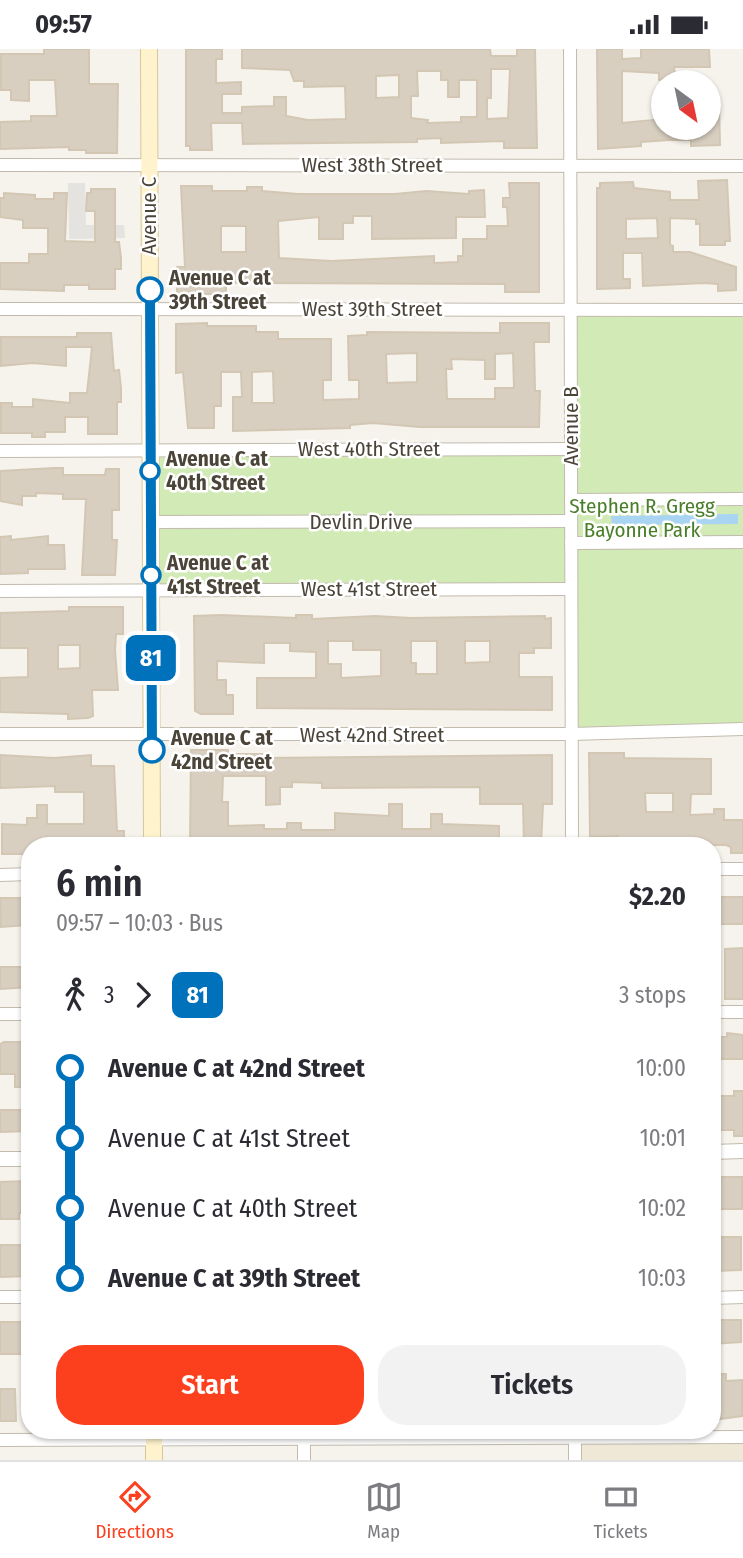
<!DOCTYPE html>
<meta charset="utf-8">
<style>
:root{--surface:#fff;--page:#f2f2f3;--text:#2b2b33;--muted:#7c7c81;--line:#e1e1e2;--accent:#fc3f1d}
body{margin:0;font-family:"Fira Sans Condensed",sans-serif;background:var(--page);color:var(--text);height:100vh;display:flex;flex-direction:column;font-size:26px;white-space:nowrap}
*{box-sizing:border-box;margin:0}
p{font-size:23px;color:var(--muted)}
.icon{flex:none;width:38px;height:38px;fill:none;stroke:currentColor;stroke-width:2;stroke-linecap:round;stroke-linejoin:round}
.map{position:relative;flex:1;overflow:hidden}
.sheet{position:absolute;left:21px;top:788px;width:700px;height:602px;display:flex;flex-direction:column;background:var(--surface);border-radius:28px;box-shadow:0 2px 5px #0004}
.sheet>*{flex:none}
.badge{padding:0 14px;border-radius:10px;font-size:24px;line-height:46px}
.needle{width:46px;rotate:147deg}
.fabs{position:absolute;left:651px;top:21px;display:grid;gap:14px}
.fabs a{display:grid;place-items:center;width:70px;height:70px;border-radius:50%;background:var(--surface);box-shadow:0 2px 5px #0004;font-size:35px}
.map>.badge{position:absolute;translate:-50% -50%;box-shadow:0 0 0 4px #fff}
.legs{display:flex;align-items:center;gap:10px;height:77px;padding:0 35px;font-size:23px}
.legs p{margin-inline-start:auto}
.overview{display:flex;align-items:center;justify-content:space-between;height:119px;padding:0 35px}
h1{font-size:38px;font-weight:600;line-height:52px}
.button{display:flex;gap:14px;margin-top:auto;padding:14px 35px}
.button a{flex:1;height:80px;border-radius:28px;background:var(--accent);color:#fff;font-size:28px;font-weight:600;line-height:80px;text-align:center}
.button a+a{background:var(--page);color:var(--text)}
ul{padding:0 35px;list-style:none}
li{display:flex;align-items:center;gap:24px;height:70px;font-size:26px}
li i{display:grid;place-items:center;width:10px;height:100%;margin:0 9px;background:currentColor}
li i::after{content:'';width:18px;height:18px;margin:-9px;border:5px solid;border-radius:50%;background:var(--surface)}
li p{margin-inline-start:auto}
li:first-child i{background:linear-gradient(#0000 50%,currentColor 0)}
li:last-child i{background:linear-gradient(currentColor 50%,#0000 0)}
.status{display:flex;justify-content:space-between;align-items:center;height:49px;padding:0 35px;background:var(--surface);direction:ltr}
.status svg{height:19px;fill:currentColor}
.tab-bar{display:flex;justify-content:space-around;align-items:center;height:98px;border-top:2px solid var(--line);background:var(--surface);font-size:19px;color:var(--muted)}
.tab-bar a{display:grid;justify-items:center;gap:4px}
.tab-bar .selected{color:var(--accent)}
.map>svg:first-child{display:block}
</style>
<div class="status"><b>09:57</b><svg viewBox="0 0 49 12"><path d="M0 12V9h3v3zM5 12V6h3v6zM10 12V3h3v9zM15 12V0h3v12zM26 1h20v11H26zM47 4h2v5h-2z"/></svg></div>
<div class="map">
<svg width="743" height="1411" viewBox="0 0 743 1411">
<rect width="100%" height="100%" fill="#f6f3ec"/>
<rect fill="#efe8d6" x="575" y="1388" width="168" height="23"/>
<path fill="#d2eab5" d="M570,261H743V679L571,680V541H151L150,401L570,400Z"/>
<path fill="#e5e3e0" d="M68,134H85L86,176H124L125,189L69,190Z"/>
<path fill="#a9d4f2" d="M738,465V475L612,476L611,467Z"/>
<g fill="#d8cfc1" stroke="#d3c7b4" stroke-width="2" fill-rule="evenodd">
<path d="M44,0H89V35H118L117,104H86V101H69V98L0,100V73L31,72V67H57L55,31H29V52L11,51V41H1V5H44Z"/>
<path d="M186,0H222V10H216V34L241,33V45H222V64H242V58L274,57V48H286V67L308,71L346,70L345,37L304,38V32H294L290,21L242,19V0H490L491,7H517V0H535L537,99H504V92L441,94V89L417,90V93L243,95L242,74H211L212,101H190V97H186ZM491,20H510L508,69L487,70V49H491ZM417,22H441V31H448V48H459V31H477V68H461V73L427,74L428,71L411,69V47H418ZM399,26V48L376,49V27Z"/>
<path d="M597,0H622V10L641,9V0H709L710,18H674L675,30L659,31V24L622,22V74L663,70V79L709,81V52H719L720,96L691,97V91H670L641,93V97L598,100Z"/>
<path d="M727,131L730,192H725V196H700V175H696V170L670,169V196L673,197V203H690L736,218V241L718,242V235L704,234L643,237L642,204H623V230H630V239L597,240V139H600V134L633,133L634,139L670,143V151H699L698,132ZM657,169L658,189L626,190V170Z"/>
<path d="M509,134H539V243H505V235L254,234H226V245H177V218H185L181,137H212V142H247V138H262V142L298,145H395L426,142L469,145V142L484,141L485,168H456V189L372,190V167H353V174H343V190H319V168L278,172L279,209L332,212L434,207V214L458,213V207H463V190H487V177H508L507,158H503V149H510ZM221,177H246V203H221Z"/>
<path d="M91,140H115V193H119L121,209V220H115V240H89V236H64V242L0,240V214H29V205H48V179H23V171L0,168V149H4V144L35,146V150H54V144H67L65,192L95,193V162H86L87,144H91Z"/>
<path d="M207,274V277H256V283H278V290H331V331H323V351L359,350V331H349L348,287L367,286V283L500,284V274H549V293H534L535,342H540L539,378H420L373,374L350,376V379L233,382V348H242L241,323H221V357H214V379H188L183,323L176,324V275ZM417,304V333L387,334L386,305ZM513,304L514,339H495V350H447L446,320H452L451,310L485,311V330H495V305ZM273,322L274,354H252V323Z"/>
<path d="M77,284H111L114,322L119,321L121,339V353H117V385H88V368H65V383H45V388H32V384H1V354H12V358H33V350L70,354V344H87L92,298H66V317L33,314L1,317V288H77Z"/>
<path d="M54,419H63V426H105L106,420H119V461H112V491H117L115,526H82L86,450H63V445L36,444V447H22V456L0,452V422Z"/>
<path d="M11,487V491L48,487V496H64L65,520H28V524L0,525V488Z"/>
<path d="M69,558H123V585H116L115,601L118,641H92L93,667L88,669L68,670V665L0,663V629L28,628V599H0V564L69,562ZM58,596H80V619L58,620Z"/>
<path d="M222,566L296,569V566H312V570L375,567L411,569L545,567V570L551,569V599H534V604H519V628H552V661L257,659V629H316V603L290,602V594H264V614L217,612V631H226V646H233V665H201L195,662L194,567ZM328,592H353V601H381V627L341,629V615H328ZM411,592H437V625H416V614H411ZM465,592H490V613L465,614Z"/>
<path d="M191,701H228V705H262V709L552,706V755H543L541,796H524L523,755H480V738L322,739V734L292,733V738H280V755L266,756V727H223L222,753H228V777L264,776V780H287V774H301V781H335V764L389,767V755H402V780H431V765H442V775L499,777V796H190Z"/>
<path d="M589,704H624V709L711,710V745H691L690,766L714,765V760H724V771H743V804H731V798L726,796H618V787L590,788ZM645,744H673V763H646Z"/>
<path d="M0,706L54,709L91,706V717H114L117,782H124V796H30V805H2V775L27,776V769H37V756H47V775H84V743H55V737L0,739Z"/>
<rect x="712" y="848" width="31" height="27"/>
<path d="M0,849H27V876L1,878Z"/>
<path d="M743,899V950H725V900Z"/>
<path d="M0,918H30V938L0,940Z"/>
<path d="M727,984L743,986V1010H712V988H727Z"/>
<path d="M4,993H29L26,1038H15V1025H0V995Z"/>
<path d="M734,1042H743V1087H734V1081H712V1047H734Z"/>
<path d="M0,1061H29V1082L0,1083Z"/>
<rect x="712" y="1128" width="30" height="32"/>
<path d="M27,1132V1164H19V1170H0V1133Z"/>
<path d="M715,1188H741V1221L714,1222Z"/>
<path d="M0,1196H29V1227L0,1228Z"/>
<path d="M712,1271H741V1293L712,1295Z"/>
<rect x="0" y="1273" width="29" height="32"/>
<path d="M712,1325H726V1332L742,1331V1367L712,1371Z"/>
<path d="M0,1340H15L16,1372H0Z"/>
</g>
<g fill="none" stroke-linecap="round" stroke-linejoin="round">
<defs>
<g id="minor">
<path d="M570,0L572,796"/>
<path d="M0,116L743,117"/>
<path d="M0,260L743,261"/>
<path d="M0,402L571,400"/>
<path d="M571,451L743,450"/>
<path d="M151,473L571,472"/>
<path d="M571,494L743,493"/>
<path d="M0,542L571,540"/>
<path d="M0,685H571L743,680"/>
<path d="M712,820H743"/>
<path d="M0,826L30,825"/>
<path d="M712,963H743"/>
<path d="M0,965H30"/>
<path d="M0,1248H30"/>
<path d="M712,1249L743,1248"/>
<path d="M575,1381V1411"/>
<path d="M0,1391L743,1388"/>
<path d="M304,1411V1391"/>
</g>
<g id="tertiary">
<path d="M712,1103L743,1102"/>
<path d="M0,1110H30"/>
</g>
<g id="secondary">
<path d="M149,0L152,796"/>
<path d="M154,1381V1411"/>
</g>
</defs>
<use href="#minor" stroke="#c2bbae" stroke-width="14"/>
<use href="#tertiary" stroke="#c2bbae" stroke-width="16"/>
<use href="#secondary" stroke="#d6c79b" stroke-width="18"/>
<use href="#minor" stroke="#fff" stroke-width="12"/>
<use href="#tertiary" stroke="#fff" stroke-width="14"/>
<use href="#secondary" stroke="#fff3cd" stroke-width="16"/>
</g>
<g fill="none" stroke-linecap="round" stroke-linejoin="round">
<defs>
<path id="line-1" d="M150,241L152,701"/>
</defs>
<use href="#line-1" stroke="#fff" stroke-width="16"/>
<use href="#line-1" stroke="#0072bc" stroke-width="10"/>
</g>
<g fill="#fff" stroke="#0072bc" stroke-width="3.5">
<circle cx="150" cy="241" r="12"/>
<circle cx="150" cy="422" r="9"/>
<circle cx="151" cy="526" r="9"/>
<circle cx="152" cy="701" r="12"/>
</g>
<g text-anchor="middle" stroke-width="5" stroke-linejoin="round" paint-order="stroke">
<g font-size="21" fill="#4b4439" stroke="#fff">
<text x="372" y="123">West 38th Street</text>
<text transform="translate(149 167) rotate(-90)" y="7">Avenue C</text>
<text x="372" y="267">West 39th Street</text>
<text transform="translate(571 377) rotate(-90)" y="7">Avenue B</text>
<text x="369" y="407">West 40th Street</text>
<text x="361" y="480">Devlin Drive</text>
<text x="369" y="547">West 41st Street</text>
<text x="372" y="693">West 42nd Street</text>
</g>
<g font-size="21" font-weight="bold" fill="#4b4439" stroke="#fff" text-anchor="start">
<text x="169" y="236">Avenue C at<tspan x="169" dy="24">39th Street</tspan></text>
<text x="166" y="417">Avenue C at<tspan x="166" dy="24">40th Street</tspan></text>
<text x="167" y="521">Avenue C at<tspan x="167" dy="24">41st Street</tspan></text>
<text x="171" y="696">Avenue C at<tspan x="171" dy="24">42nd Street</tspan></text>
</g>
<g font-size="21" fill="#4a7f2a" stroke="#fff">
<text x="642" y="464">Stephen R. Gregg<tspan x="642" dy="24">Bayonne Park</tspan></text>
</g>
</g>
</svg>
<div class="fabs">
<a><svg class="needle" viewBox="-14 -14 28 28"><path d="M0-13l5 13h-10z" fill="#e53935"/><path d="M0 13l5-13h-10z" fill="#7c7c81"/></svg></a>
</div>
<b class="badge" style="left:151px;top:609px;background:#0072bc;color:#fff">81</b>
<section class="sheet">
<div class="overview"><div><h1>6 min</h1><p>09:57 – 10:03 · Bus</p></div><b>$2.20</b></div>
<div class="legs"><svg class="icon" aria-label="walk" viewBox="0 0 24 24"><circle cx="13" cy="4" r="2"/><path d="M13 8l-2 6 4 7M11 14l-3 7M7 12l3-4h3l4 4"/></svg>3<svg class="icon" aria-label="forward" viewBox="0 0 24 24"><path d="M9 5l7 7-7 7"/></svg><b class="badge" style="background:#0072bc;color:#fff">81</b><p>3 stops</p></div>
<ul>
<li><i style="color:#0072bc"></i><b>Avenue C at 42nd Street</b><p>10:00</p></li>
<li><i style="color:#0072bc"></i><span>Avenue C at 41st Street</span><p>10:01</p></li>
<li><i style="color:#0072bc"></i><span>Avenue C at 40th Street</span><p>10:02</p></li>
<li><i style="color:#0072bc"></i><b>Avenue C at 39th Street</b><p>10:03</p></li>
</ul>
<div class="button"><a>Start</a><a>Tickets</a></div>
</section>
</div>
<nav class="tab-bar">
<a class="selected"><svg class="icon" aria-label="directions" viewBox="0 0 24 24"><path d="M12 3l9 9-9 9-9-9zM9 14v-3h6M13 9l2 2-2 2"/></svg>Directions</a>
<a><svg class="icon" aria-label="map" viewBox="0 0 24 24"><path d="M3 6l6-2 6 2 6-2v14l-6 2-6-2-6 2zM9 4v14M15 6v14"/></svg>Map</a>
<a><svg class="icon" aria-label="tickets" viewBox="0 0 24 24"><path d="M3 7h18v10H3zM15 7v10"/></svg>Tickets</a>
</nav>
